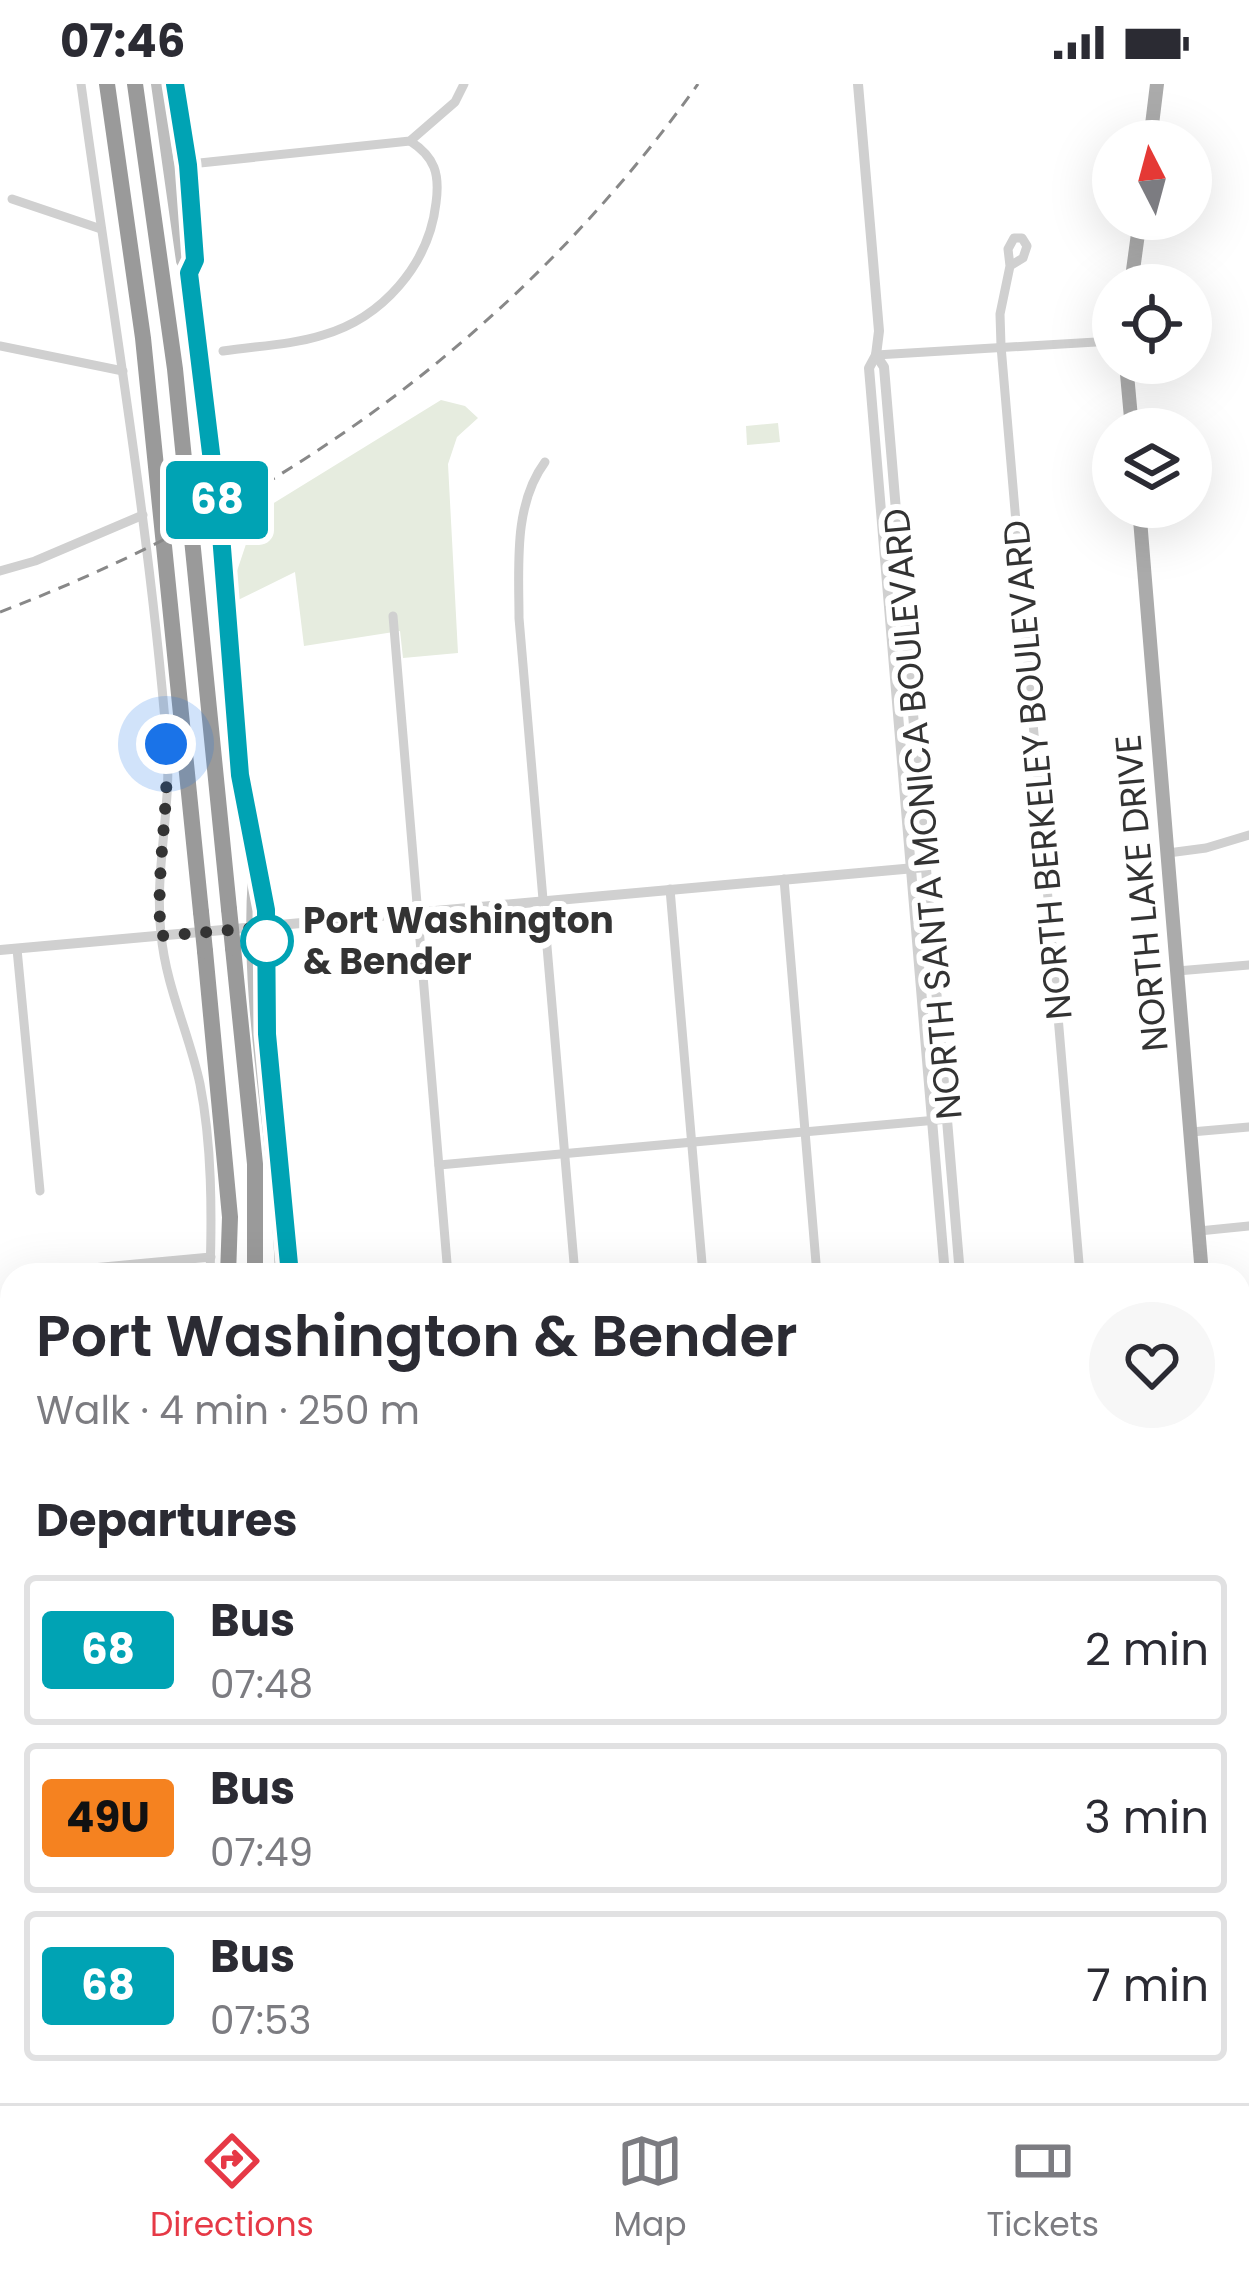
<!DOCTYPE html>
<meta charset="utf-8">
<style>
:root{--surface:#fff;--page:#f7f7f7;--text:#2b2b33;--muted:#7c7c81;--line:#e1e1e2;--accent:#e63946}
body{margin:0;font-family:Poppins,sans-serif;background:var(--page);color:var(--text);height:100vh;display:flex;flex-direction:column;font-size:45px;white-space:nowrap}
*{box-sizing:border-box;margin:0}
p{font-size:39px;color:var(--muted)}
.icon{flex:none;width:66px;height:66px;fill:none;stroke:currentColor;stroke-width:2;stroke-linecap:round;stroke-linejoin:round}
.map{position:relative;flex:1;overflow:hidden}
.drawer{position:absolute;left:0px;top:1179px;width:1251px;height:840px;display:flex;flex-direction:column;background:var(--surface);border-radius:36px 36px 0 0;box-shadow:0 12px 48px #0002}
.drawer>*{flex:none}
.badge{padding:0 24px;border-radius:9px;font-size:42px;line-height:78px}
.needle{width:78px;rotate:354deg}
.tools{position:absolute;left:1092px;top:36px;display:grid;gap:24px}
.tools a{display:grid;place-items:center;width:120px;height:120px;border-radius:50%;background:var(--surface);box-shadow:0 12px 48px #0002;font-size:60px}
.you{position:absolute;width:60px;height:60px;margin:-30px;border:9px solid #fff;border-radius:50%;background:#1a73e8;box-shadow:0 0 0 18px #1a73e833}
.map>.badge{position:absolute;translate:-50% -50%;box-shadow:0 0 0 6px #fff}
h2{padding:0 36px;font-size:45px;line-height:108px}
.round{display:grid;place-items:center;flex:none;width:126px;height:126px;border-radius:63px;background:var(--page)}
.overview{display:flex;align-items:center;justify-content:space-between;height:204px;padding:0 36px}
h1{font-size:57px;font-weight:600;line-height:90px}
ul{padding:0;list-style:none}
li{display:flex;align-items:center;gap:36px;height:150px;margin:0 24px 18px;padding:0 12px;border:6px solid var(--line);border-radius:12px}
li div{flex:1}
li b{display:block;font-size:45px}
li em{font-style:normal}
li .badge{min-width:132px;font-weight:700;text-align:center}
.status{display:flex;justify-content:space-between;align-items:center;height:84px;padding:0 60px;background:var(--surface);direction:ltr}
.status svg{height:33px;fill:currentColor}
.tab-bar{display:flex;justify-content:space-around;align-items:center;height:168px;border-top:3px solid var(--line);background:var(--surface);font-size:33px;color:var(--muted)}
.tab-bar a{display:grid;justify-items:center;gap:6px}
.tab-bar .active{color:var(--accent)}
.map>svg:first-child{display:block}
</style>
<div class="status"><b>07:46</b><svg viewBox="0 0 49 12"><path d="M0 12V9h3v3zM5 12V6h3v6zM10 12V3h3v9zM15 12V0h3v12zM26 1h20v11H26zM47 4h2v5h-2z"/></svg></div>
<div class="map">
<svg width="1249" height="2019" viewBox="0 0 1249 2019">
<rect width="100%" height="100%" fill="#fff"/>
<g fill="#e6ecdf">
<path d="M441,316L465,322L478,334L457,353L448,380L458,569L403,574L400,547L304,562L295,488L234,518V496L256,430Z"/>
<path d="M778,339L780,358L747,361L746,342Z"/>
<path d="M1239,1336H1249L1248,1513L1239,1511Z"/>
</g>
<g fill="#cfe2ee">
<path d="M0,1430L12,1431V1485H0Z"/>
<path d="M12,1651V1740L0,1767V1665Z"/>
</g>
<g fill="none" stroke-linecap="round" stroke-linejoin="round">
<g stroke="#cfe2ee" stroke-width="3">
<path d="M0,1224L12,1235"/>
<path d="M0,1278L12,1265"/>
</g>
<g stroke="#d0d0d0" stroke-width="9">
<path d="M81,0C111,220 149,439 167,660C172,724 154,786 161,850C166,903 189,949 200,1000C212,1061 212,1129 210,1191"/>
<path d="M171,82L410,57L455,18L464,0"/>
<path d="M12,115L101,145"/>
<path d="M1010,182L1023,174L1027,162L1022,154H1014L1008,165L1010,182L1000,230L1001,262L1080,1191"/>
<path d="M0,262L123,287"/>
<path d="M223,267C255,262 292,261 323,251C382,234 429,181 436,119C440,90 435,73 410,57"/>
<path d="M876,271L1113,257"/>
<path d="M545,378C513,421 519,483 519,534L575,1191"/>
<path d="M0,487L35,477L143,431"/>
<path d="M393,532L448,1191"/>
<path d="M1168,769L1206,764L1249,751"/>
<path d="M784,795L817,1191"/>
<path d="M670,805L703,1191"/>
<path d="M17,865L40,1107"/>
<path d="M1177,887L1249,881"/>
<path d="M1191,1048L1249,1043"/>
<path d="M439,1081L948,1035"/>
<path d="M1199,1147L1249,1142"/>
<path d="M61,1191L60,1187L211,1173"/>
<path d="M0,1361H12"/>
<path d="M1239,1520L1249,1519"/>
<path d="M1239,1871L1249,1870"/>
<path d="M1239,1997L1249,1996"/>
<path d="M518,2007L519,2019"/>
<path d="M646,2007L647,2019"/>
<path d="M771,2007L772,2019"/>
<path d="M886,2007L887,2019"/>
<path d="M1198,2007L1203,2019"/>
<path d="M173,2019L174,2007"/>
<path d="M258,2019V2007"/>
<path d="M975,2019L1127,2007"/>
</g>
<g stroke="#d0d0d0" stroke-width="10">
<path d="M858,0L879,247L876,271L869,284L945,1191"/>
<path d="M876,271L884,283L960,1191"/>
<path d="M0,866L926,783"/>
<path d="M1012,2007L1013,2019"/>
<path d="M1028,2007L1029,2019"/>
</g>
<g stroke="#bdbdbd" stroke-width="12">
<path d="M157,0L182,177L189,189L218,425"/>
<path d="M175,0L188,81L195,176L189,189"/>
<path d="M219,433L240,691L265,826L267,950L290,1191"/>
<path d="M254,792C244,927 277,1057 281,1191"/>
<path d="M25,2007V2019"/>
<path d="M3,2019L12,1936"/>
</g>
<g stroke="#ababab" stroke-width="14">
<path d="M1150,57L1157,0"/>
<path d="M1131,201L1140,135"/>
<path d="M1126,279L1132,345"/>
<path d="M1139,423L1202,1191"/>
<path d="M1239,1632L1249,1787"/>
</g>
<g stroke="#9a9a9a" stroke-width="16">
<path d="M107,0L143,254L201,828"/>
<path d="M135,0L175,285L229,825"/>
<path d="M233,864L255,1080V1191"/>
<path d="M205,867L230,1133L228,1191"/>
<path d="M0,1842L12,1818"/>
<path d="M0,1897L12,1868"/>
</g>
<path stroke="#888" stroke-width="3" stroke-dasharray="12 9" stroke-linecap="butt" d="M0,528C283,420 521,248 698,0"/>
<g stroke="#9a9a9a" stroke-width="16">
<path d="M229,825L233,864"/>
<path d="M201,828L205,867"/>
</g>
</g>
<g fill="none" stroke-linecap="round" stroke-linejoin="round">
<defs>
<path id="line" d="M175,0L188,81L195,176L189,189L221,451L240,691L266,826L267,950L290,1191"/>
</defs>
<use href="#line" stroke="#fff" stroke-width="27"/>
<use href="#line" stroke="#00a3b4" stroke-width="18"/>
<path stroke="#333" stroke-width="12" stroke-dasharray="0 21.6" d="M166,660C170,725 155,787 161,852L266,843L267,857"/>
</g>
<circle fill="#fff" stroke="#00a3b4" stroke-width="6" cx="267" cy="857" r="24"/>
<g text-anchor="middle" stroke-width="12" stroke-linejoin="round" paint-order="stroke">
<g font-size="36" fill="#333" stroke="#fff">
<text transform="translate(1037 686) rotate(-95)" y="13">NORTH BERKELEY BOULEVARD</text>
<text transform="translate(922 730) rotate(-95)" y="13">NORTH SANTA MONICA BOULEVARD</text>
<text transform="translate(1141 809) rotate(-95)" y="13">NORTH LAKE DRIVE</text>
</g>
<g font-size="36" font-weight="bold" fill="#333" stroke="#fff" text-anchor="start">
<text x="303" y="849">Port Washington<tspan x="303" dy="41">&amp; Bender</tspan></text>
</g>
</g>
</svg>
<div class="tools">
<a><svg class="needle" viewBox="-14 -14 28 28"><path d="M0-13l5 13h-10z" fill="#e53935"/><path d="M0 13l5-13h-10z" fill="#7c7c81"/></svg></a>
<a><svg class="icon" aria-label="locate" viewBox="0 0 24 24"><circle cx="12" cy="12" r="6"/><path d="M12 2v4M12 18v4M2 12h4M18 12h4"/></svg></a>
<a><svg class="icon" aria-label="layers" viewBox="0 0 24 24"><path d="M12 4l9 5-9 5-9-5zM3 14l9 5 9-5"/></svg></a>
</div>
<div class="you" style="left:166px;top:660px"></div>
<b class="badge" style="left:217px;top:416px;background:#00a3b4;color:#fff">68</b>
<section class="drawer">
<div class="overview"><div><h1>Port Washington &amp; Bender</h1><p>Walk · 4 min · 250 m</p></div><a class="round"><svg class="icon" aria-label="heart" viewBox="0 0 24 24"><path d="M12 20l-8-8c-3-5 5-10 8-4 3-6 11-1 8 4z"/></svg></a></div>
<h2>Departures</h2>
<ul>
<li><span class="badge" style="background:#00a3b4;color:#fff">68</span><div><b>Bus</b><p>07:48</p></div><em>2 min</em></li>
<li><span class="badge" style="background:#f58220;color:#111">49U</span><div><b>Bus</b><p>07:49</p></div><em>3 min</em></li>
<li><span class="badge" style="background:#00a3b4;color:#fff">68</span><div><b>Bus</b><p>07:53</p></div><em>7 min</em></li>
</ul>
</section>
</div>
<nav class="tab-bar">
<a class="active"><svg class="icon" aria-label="directions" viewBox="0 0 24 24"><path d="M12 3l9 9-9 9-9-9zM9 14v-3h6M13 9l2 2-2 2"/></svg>Directions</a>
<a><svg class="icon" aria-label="map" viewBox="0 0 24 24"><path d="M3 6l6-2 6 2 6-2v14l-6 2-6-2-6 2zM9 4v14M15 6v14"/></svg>Map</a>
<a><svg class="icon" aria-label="tickets" viewBox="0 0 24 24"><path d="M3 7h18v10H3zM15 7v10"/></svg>Tickets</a>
</nav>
